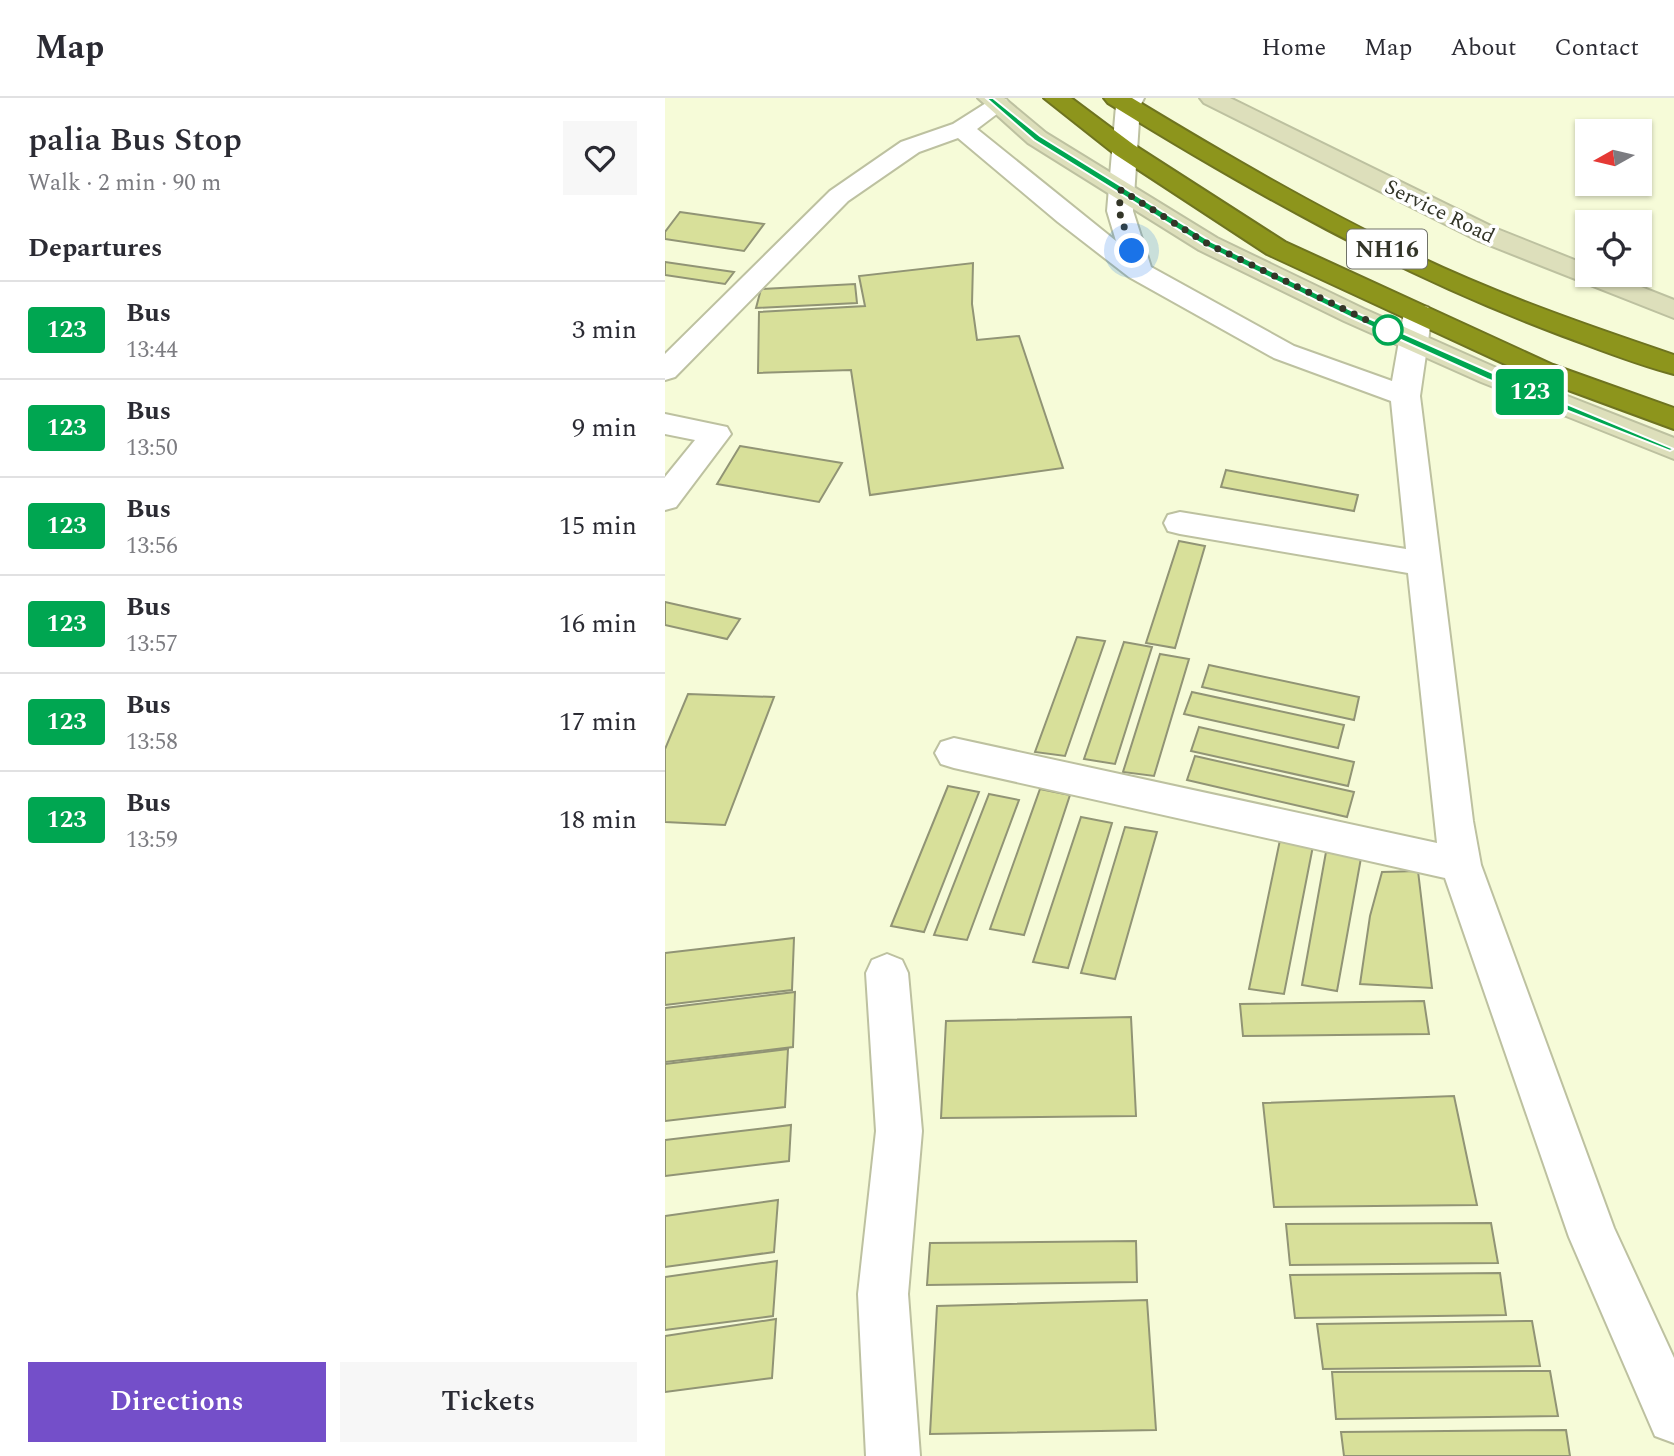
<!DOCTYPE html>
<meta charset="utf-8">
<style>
:root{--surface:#fff;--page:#f7f7f7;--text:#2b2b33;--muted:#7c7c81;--line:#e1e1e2;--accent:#744fc9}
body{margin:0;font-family:Spectral,serif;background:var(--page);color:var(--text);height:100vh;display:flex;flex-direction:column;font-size:26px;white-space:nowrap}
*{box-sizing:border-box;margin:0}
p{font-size:23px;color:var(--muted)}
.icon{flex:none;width:38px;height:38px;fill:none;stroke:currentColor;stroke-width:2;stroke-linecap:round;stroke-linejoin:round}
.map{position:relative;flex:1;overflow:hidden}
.side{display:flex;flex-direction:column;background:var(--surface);width:665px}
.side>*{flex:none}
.badge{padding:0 14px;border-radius:5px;font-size:24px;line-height:46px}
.needle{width:46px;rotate:262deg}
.tools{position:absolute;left:910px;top:21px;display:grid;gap:14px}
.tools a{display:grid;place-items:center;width:77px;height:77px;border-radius:0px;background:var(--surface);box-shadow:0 2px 5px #0004;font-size:35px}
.you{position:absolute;width:35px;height:35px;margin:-18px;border:5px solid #fff;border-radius:50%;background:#1a73e8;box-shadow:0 0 0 10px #1a73e833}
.map>.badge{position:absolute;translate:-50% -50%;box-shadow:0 0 0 4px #fff}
h2{padding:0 28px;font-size:26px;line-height:63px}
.round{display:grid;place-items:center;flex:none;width:74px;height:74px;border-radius:0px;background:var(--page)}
.overview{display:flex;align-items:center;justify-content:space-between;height:119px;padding:0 28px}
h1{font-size:33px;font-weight:600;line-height:52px}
.cta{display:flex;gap:14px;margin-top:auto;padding:14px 28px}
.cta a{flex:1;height:80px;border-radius:0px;background:var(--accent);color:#fff;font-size:28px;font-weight:600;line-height:80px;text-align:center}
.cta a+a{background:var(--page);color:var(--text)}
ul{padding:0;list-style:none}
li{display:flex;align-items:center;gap:21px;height:98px;padding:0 28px;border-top:2px solid var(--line)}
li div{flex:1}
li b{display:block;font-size:26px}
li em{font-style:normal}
li .badge{min-width:77px;font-weight:700;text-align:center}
header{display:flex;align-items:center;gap:42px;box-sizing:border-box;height:98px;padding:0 35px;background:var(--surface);border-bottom:2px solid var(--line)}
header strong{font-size:33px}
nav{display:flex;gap:38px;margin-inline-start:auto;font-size:24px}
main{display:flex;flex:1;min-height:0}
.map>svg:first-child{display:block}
</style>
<header>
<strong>Map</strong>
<nav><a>Home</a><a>Map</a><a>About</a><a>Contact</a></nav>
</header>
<main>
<section class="side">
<div class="overview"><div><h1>palia Bus Stop</h1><p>Walk · 2 min · 90 m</p></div><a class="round"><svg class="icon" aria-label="heart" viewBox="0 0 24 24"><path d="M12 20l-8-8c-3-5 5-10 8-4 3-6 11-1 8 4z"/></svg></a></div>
<h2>Departures</h2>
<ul>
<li><span class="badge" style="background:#00a651;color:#fff">123</span><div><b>Bus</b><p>13:44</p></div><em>3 min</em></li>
<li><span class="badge" style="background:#00a651;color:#fff">123</span><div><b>Bus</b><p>13:50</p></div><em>9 min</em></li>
<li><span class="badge" style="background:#00a651;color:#fff">123</span><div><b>Bus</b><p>13:56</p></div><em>15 min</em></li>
<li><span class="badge" style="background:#00a651;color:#fff">123</span><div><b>Bus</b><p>13:57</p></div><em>16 min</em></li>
<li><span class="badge" style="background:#00a651;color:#fff">123</span><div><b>Bus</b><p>13:58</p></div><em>17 min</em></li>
<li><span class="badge" style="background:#00a651;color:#fff">123</span><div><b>Bus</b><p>13:59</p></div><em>18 min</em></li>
</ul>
<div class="cta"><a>Directions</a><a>Tickets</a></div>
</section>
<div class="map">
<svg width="1009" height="1358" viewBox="0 0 1009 1358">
<rect width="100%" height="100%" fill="#f6fbd8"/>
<g fill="#d8e09a" stroke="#919475" stroke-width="2">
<path d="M15,114L99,126L79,153L0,141V134Z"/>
<path d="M0,164L69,174L60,186L0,177Z"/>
<path d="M308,165L307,206L312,242L354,238L398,370L205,397L186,272L93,275L94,214L200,208L194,178Z"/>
<path d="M190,186L192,205L91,210L96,191Z"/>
<path d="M75,348L177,365L154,404L52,386Z"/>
<path d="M561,372L693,397L689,413L556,389Z"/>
<path d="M514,443L540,448L510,550L481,545Z"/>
<path d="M0,504L75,521L62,541L0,527Z"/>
<path d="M412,539L440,543L400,658L370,654Z"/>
<path d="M459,544L487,549L450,666L419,661Z"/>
<path d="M495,556L524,561L489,678L458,674Z"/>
<path d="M544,567L694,599L689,622L537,589Z"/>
<path d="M527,594L679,627L673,650L519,616Z"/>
<path d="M23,596L109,599L60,727L0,724V651Z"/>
<path d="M534,629L689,664L683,688L526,653Z"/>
<path d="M530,658L689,694L682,719L522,682Z"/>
<path d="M283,688L314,694L259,834L226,828Z"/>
<path d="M375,691L405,697L359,837L325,831Z"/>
<path d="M324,696L354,702L302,842L269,837Z"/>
<path d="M416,719L447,725L403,870L368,864Z"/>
<path d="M460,729L492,734L450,881L416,875Z"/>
<path d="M615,742L648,748L619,896L584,891Z"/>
<path d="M661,754L696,760L672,893L637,887Z"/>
<path d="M753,773L767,890L695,886L705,818L717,774Z"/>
<path d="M129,840L127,892L0,907V855Z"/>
<path d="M130,894L128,949L0,964V910Z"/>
<path d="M759,903L764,936L578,938L575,906Z"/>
<path d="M466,919L471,1018L276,1020L281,923Z"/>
<path d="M123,951L120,1009L0,1023V966Z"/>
<path d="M789,998L812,1107L609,1109L598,1005Z"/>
<path d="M126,1027L124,1063L0,1078V1042Z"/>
<path d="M113,1102L109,1154L0,1169V1118Z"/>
<path d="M826,1125L833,1165L625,1167L621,1126Z"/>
<path d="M471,1143L472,1184L262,1187L265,1145Z"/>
<path d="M112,1163L108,1218L0,1232V1179Z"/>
<path d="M835,1175L841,1217L630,1220L625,1177Z"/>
<path d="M482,1202L491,1332L265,1336L272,1208Z"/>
<path d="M111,1221L107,1280L0,1294V1238Z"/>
<path d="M867,1223L875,1268L658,1271L652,1226Z"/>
<path d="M885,1273L893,1318L671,1321L667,1274Z"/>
<path d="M901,1332L905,1358H679L676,1334Z"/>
</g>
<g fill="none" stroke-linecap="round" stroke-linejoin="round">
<defs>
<g id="street">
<path d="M329,0L341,1L345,6L312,31L451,143L442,113L451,8L455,0H479L475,8L468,113L486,169L629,248L727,283L739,215L743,209L753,207L763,209L767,215L755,298L808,723L816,767L949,1130L1009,1260V1345L990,1338L904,1139L780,780L289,670L276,666L270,655L276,644L289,640L772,745L743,475L515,436L503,433L499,425L503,417L515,414L741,451L726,303L609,260L464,179L393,124L293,40L254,54L183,103L10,279L0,282V256L165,93L236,44L288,26Z"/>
<path d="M0,316L62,329L66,336L11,409L0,412V379L30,342L0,336Z"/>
<path d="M222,856L237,862L243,875L257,1033L243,1196L255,1358H201L193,1196L211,1033L201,875L207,862Z"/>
</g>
<g id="secondary">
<path d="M313,0H339L381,35L552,140L699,211L836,272L1009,340V361L816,284L679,223L534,152L363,45Z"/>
<path d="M535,0H565L832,131L922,167V177H946L1009,202V220L814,143L539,5Z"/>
</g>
<g id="highway">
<path d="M379,0H406L469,47L620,144L888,267L1009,310V331L868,279L602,156L451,57Z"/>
<path d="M439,0H467C558,55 650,109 746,155C831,196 920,227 1009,257V276C970,266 931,250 893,236C733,176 587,94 443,5Z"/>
</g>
</defs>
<use href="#street" stroke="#bdc1a0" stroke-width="4"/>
<use href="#secondary" stroke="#bdc1a0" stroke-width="4"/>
<use href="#highway" stroke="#6e7320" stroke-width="4"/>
<use href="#street" fill="#fff" fill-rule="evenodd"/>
<use href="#secondary" fill="#dddfbb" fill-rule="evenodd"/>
<use href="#highway" fill="#8d951c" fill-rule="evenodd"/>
</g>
<path fill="#00a651" stroke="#fff" stroke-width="2" d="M321,0H328L375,38L547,144L692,215L830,276L1009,351L1005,353L822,281L685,219L540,148L369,42Z"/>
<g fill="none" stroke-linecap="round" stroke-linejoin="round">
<path stroke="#333528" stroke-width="7" stroke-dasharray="0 12.6" d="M467,153L454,113L456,92L543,146L729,235L723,232"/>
</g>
<circle fill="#fff" stroke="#00a651" stroke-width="3.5" cx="723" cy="232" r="14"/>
<g text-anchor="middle" stroke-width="7" stroke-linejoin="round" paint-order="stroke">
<g font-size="21" fill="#333528" stroke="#fff">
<text transform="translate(775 113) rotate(26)" y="7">Service Road</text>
</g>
<rect fill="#fff" stroke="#707268" stroke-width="2" x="682" y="131.5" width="80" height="39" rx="5"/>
<g font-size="23" font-weight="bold" fill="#333528">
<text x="722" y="159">NH16</text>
</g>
</g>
</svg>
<div class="tools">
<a><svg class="needle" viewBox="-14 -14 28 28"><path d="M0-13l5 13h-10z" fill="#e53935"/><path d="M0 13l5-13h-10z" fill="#7c7c81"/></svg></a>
<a><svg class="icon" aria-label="locate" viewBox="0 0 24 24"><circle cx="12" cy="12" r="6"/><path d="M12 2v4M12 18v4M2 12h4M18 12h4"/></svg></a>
</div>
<div class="you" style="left:467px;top:153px"></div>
<b class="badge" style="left:865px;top:294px;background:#00a651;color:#fff">123</b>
</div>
</main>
